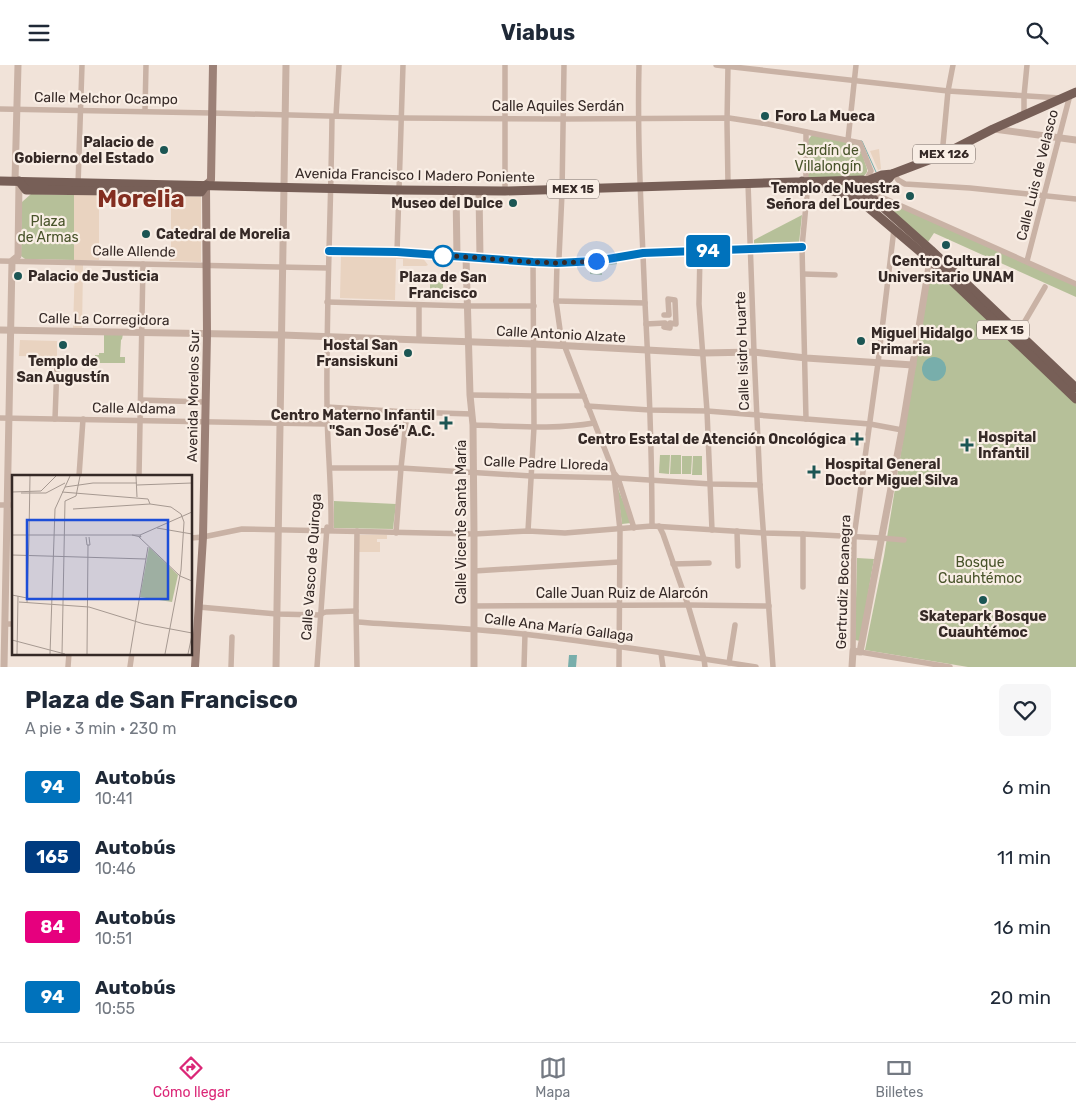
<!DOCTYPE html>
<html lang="es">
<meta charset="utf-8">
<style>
:root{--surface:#fff;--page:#f6f6f7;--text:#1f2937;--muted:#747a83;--line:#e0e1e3;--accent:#db2777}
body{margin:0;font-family:Rubik,sans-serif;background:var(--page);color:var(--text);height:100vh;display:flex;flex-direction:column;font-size:19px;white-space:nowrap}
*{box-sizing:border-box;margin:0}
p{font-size:16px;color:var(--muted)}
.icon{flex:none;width:28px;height:28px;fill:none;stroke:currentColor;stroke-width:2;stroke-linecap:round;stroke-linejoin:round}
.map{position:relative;height:602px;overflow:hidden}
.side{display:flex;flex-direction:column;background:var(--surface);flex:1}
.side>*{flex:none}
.badge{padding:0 10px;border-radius:4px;font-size:18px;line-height:32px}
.you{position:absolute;width:25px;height:25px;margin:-12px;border:4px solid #fff;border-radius:50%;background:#1a73e8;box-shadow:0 0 0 8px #1a73e833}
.map>.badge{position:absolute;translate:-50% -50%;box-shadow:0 0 0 2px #fff}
.round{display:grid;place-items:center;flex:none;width:52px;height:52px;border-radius:8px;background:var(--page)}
.headline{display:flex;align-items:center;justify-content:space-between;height:85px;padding:0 25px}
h1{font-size:24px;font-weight:700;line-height:38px}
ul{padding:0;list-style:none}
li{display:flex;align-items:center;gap:15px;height:70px;padding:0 25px}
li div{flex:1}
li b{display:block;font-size:19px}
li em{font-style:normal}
li .badge{min-width:55px;font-weight:700;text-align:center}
header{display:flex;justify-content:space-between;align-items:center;height:65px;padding:0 25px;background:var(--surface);font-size:22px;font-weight:700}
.dock{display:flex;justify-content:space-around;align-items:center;height:70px;border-top:1px solid var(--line);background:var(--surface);font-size:14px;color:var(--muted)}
.dock a{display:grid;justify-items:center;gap:2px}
.dock .on{color:var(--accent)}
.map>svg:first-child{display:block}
</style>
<header><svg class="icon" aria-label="menu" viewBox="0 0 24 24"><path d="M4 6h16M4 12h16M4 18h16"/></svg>Viabus<svg class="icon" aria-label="search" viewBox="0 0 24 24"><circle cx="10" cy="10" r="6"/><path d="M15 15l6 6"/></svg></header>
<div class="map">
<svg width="1076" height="602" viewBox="0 0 1076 602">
<rect width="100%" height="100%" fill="#f1e3d9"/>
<g fill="#b6c099">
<path d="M812,70L859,79L867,104V107L864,111L808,113V75Z"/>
<path d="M834,119H860C863,123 863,125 861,129L855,130L833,121Z"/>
<path d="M31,129L74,130V195L25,194L21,191L22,137Z"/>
<path d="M884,135L1076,219V232L934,168L928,177L883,139L882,137Z"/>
<path d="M802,150L799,178L754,180V175Z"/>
<path d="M616,195L617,199L601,201L602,210L590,209V197Z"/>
<path d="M936,203L1076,338V602H968L865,585L884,491L930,209Z"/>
<path d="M430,216H443V229L430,228Z"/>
<path d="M104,269H123L122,274L121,275L120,292H125V298H95V290H99V288H104Z"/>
<path d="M660,390H670L669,409L659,408Z"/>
<path d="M671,390H681V409H670Z"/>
<path d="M682,391H692L691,409H682Z"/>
<path d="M693,391H702V410H692Z"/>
<path d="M617,421L631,456V458L622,459Z"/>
<path d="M334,436L396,439L393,464L334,463Z"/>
<path d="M857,493L874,494L860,576L855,575Z"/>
</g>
<g fill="#e9d3c0">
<path d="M879,84L881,104L878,105L870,86Z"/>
<rect x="74" y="130" width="25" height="65"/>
<path d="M171,131L201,132V197L169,196L171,193Z"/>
<path d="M341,189L422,192L428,200L426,201H403V194H396L395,235L340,233Z"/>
<path d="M75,200H83L82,264L73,263Z"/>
<path d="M20,275L57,276V292L19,291Z"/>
<path d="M359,470H387V474H377V477H380V487H359Z"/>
</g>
<g fill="#78aeab">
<circle cx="934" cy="304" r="12"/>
<path d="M569,590H577L576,602H568Z"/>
</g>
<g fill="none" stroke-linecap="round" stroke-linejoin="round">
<path stroke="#78aeab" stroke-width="1" d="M860,76H862L876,107"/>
<g stroke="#c9b2a5" stroke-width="5.5">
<path d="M505,0V126"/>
<path d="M564,0L562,128L559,193L557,198L556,236L561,272L614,408L618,413L634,463"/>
<path d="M639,0C637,79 642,159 645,238C649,312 652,387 652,461"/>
<path d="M716,0L948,26L1060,33"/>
<path d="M728,0L727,58L728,119"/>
<path d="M0,44L212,48L402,53L563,54L729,53L768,59L860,78L871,106L866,115"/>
<path d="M145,46L146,0"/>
<path d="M1024,50V31L1027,0"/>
<path d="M336,51L339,0"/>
<path d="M806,67V113L808,119L802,182L806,354"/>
<path d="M848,75L856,0"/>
<path d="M942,90L948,26L953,0"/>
<path d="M894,108L898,115L905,119L970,123L1076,134"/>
<path d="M748,118L754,287L760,420L773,602"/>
<path d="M78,120L82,0"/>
<path d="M870,127L1076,219"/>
<path d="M329,186L397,187L457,192"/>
<path d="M397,187L403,0"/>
<path d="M700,187L699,239L707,346L712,465"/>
<path d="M480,193L557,198L596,196L643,188L802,182"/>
<path d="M0,196L328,203"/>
<path d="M1027,196L1070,30"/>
<path d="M803,209L835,210"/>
<path d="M556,236L645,238"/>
<path d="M327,237L467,241H534"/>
<path d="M419,240V275"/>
<path d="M646,259L665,258L664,262L670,263V258L676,259L675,235L668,234L669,250H664"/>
<path d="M1018,268L1045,222"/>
<path d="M470,330L534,331H584"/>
<path d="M141,335L205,337"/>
<path d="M587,341L650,345L707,346L870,359L902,365"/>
<path d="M327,342L407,347L472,349"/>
<path d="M0,353L327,359"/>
<path d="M55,354L57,300"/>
<path d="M473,360C513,361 554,365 594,358"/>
<path d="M330,403H401L531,411L618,413L711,419L760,420"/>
<path d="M614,410L620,465L619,602"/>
<path d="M79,411L83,354"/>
<path d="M139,411L143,199"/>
<path d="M0,440H14"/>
<path d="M659,461L663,469L688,540L704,594L705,602"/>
<path d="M331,465C332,423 327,382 327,340C326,244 331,148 332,52"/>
<path d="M528,466L534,362L533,197"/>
<path d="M737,466L738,501"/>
<path d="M396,468L401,403L407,347"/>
<path d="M803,469V522"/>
<path d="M191,473L203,472L242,464L474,469L528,466L565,468L652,461L764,468L803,469L881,473L904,475"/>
<path d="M673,499L709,498"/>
<path d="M474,506L619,497"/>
<path d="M474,541L688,540L769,541"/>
<path d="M199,542L277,549L320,550L323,548L326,547L356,546"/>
<path d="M357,557C412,561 468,563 523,569C601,578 679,590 756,602"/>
<path d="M5,559H14"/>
<path d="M853,586L854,472L878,298L894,164"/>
<path d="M860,587L950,602"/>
<path d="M661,588L663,602"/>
<path d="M729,598L735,560"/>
<path d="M68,602L69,588"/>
<path d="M130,602L132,588"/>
<path d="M231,602L232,572"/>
<path d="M317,602L327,462"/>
<path d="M357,602L356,546L357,466"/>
<path d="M524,602L525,569"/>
</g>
<g stroke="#c9b2a5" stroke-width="7">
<path d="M994,64L1076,75"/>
<path d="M15,116L18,0"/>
<path d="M456,126L457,192L480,193L479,126"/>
<path d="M466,192L470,330L473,360L474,469V602"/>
<path d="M0,265L282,270L534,279L703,288L754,287L806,293L913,300"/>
<path d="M4,602L12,196L18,191L19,116"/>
<path d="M276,602L286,0"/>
<path d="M852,602L853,586L860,587L902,365L930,195"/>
</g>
<path stroke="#9c8177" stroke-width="8" d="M195,602L203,472L207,269L206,120L211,115L213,0"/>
<g stroke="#775f57" stroke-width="9">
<path d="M0,116L399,125L505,126L863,115L867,116L870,127L864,131L857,133L808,119L802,116"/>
<path d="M19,116L26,125L201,127L206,120"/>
<path d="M867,116L882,110L892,109L942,90L993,64L1076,27"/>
<path d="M870,125C879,120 887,118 892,109"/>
<path d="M868,129L931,185L1076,323"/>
<path d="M857,133L930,195L1076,334"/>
</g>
</g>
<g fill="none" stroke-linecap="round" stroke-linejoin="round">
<defs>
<path id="line" d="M329,186L397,187L533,197L557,198L596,196L643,188L802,182"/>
</defs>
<use href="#line" stroke="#fff" stroke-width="11"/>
<use href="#line" stroke="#0072bc" stroke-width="8"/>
<path stroke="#352926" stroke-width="5" stroke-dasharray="0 9" d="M443,191L441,190L533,197L557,198L596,196"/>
</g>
<g fill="#1c5654" stroke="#f9eee5" stroke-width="2">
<circle cx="765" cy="51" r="5"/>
<circle cx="164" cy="85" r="5"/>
<circle cx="910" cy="131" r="5"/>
<circle cx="513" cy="138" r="5"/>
<circle cx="146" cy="169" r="5"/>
<circle cx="946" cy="180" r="5"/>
<circle cx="18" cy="211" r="5"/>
<circle cx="861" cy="276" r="5"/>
<circle cx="63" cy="280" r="5"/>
<circle cx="408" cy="288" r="5"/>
<path d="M443.5 350.5h5v5h5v5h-5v5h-5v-5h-5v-5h5z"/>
<path d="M854.5 366.5h5v5h5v5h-5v5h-5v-5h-5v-5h5z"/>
<path d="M964.5 372.5h5v5h5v5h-5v5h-5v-5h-5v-5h5z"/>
<path d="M811.5 399.5h5v5h5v5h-5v5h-5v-5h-5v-5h5z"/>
<circle cx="983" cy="535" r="5"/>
</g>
<circle fill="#fff" stroke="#0072bc" stroke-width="2.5" cx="443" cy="191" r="10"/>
<g text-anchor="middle" stroke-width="4.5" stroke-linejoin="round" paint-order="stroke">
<g fill="#f9eee5" stroke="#70645f" stroke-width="1">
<rect x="913" y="79.5" width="62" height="19" rx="4"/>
<rect x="547" y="114.5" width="52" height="19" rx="4"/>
<rect x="977" y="255.5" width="52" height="19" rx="4"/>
</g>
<g font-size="12" font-weight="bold" fill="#352926">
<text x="944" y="93">MEX 126</text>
<text x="573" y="128">MEX 15</text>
<text x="1003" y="269">MEX 15</text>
</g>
<g font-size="14" fill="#352926" stroke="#f9eee5">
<text transform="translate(106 33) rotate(1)" y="5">Calle Melchor Ocampo</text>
<text x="558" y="46">Calle Aquiles Serdán</text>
<text transform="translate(415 110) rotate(1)" y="5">Avenida Francisco I Madero Poniente</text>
<text transform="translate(1037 110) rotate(-76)" y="5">Calle Luis de Velasco</text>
<text transform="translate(134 186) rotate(1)" y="5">Calle Allende</text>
<text transform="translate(104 254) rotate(1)" y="5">Calle La Corregidora</text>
<text transform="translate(561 269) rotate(3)" y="5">Calle Antonio Alzate</text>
<text transform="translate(742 286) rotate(-92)" y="5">Calle Isidro Huarte</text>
<text transform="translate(193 331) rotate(-89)" y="5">Avenida Morelos Sur</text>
<text transform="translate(134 343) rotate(1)" y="5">Calle Aldama</text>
<text transform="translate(546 398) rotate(2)" y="5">Calle Padre Lloreda</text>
<text transform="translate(461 457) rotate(-90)" y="5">Calle Vicente Santa María</text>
<text transform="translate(311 502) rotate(-86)" y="5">Calle Vasco de Quiroga</text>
<text transform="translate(843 517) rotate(-88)" y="5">Gertrudiz Bocanegra</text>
<text x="622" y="533">Calle Juan Ruiz de Alarcón</text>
<text transform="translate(559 562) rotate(7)" y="5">Calle Ana María Gallaga</text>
</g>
<g font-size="14" font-weight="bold" fill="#352926" stroke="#f9eee5" text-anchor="start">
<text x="775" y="56">Foro La Mueca</text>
<text x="154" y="82" text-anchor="end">Palacio de<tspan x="154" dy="16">Gobierno del Estado</tspan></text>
<text x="900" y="128" text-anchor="end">Templo de Nuestra<tspan x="900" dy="16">Señora del Lourdes</tspan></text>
<text x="503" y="143" text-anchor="end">Museo del Dulce</text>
<text x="156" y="174">Catedral de Morelia</text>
<text x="946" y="201" text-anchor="middle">Centro Cultural<tspan x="946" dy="16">Universitario UNAM</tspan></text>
<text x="28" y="216">Palacio de Justicia</text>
<text x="871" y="273">Miguel Hidalgo<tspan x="871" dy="16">Primaria</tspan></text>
<text x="398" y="285" text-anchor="end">Hostal San<tspan x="398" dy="16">Fransiskuni</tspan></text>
<text x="63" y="301" text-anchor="middle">Templo de<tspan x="63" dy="16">San Augustín</tspan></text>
<text x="435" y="355" text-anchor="end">Centro Materno Infantil<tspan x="435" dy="16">"San José" A.C.</tspan></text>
<text x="978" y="377">Hospital<tspan x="978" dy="16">Infantil</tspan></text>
<text x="846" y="379" text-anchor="end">Centro Estatal de Atención Oncológica</text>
<text x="825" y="404">Hospital General<tspan x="825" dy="16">Doctor Miguel Silva</tspan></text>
<text x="983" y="556" text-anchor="middle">Skatepark Bosque<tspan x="983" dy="16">Cuauhtémoc</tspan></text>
</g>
<g font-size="14" fill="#48532a" stroke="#f9eee5">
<text x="828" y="90">Jardín de<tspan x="828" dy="16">Villalongín</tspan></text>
<text x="48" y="161">Plaza<tspan x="48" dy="16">de Armas</tspan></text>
<text x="980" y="502">Bosque<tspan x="980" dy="16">Cuauhtémoc</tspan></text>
</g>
<g font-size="14" font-weight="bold" fill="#352926" stroke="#f9eee5">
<text x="443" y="217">Plaza de San<tspan x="443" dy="16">Francisco</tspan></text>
</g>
<g font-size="24" font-weight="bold" fill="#832e20" stroke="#f9eee5">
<text x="141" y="142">Morelia</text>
</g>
</g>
<g transform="translate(12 410)">
<rect width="180" height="180" fill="#f1e3d9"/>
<path d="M137,72L166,100L160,127L128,122Z" fill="#b6c099"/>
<path fill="none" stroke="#a69991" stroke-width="1" d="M124,1L125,22M125,10L180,8M53,12L81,8H125M0,17L29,16L44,1M50,17L136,24L138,29M9,18H34L53,8M61,34L138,29L159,32L169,39L172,47L169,95L153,179M145,53L180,59M0,60H128L129,62L120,60M17,60L18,1M128,60L180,37M74,62L75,70H78L77,62M127,62L168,101L180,106M0,80L134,84M0,120L15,123M7,127L77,132L132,149L180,158M15,128L17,60M0,165L53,179M5,179L6,121M38,179L43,34L58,1M50,179L53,26L64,21L68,1M75,179L76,70M118,179L136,72M176,179L180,160"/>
<path fill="#1d4ed8" fill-opacity="0.15" stroke="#1d4ed8" stroke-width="2.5" d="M15,45H156V124H15Z"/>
<rect width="180" height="180" fill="none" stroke="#352926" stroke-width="2.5"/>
</g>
</svg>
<div class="you" style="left:596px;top:196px"></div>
<b class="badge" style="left:708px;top:186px;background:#0072bc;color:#fff">94</b>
</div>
<section class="side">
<div class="headline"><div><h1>Plaza de San Francisco</h1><p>A pie · 3 min · 230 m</p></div><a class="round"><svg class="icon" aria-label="heart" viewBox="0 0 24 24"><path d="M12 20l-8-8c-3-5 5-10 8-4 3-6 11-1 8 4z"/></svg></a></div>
<ul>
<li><span class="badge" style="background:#0072bc;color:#fff">94</span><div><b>Autobús</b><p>10:41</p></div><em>6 min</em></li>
<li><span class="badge" style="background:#003b80;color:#fff">165</span><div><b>Autobús</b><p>10:46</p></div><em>11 min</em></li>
<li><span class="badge" style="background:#e6007e;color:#fff">84</span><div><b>Autobús</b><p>10:51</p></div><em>16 min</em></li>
<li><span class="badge" style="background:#0072bc;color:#fff">94</span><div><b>Autobús</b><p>10:55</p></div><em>20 min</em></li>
</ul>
</section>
<nav class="dock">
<a class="on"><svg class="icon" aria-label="directions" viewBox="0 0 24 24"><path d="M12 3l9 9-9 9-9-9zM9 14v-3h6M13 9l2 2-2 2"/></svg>Cómo llegar</a>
<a><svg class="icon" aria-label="map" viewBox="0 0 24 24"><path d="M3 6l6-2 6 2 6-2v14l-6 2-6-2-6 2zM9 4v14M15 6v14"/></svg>Mapa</a>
<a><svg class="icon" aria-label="tickets" viewBox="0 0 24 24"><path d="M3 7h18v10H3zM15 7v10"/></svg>Billetes</a>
</nav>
